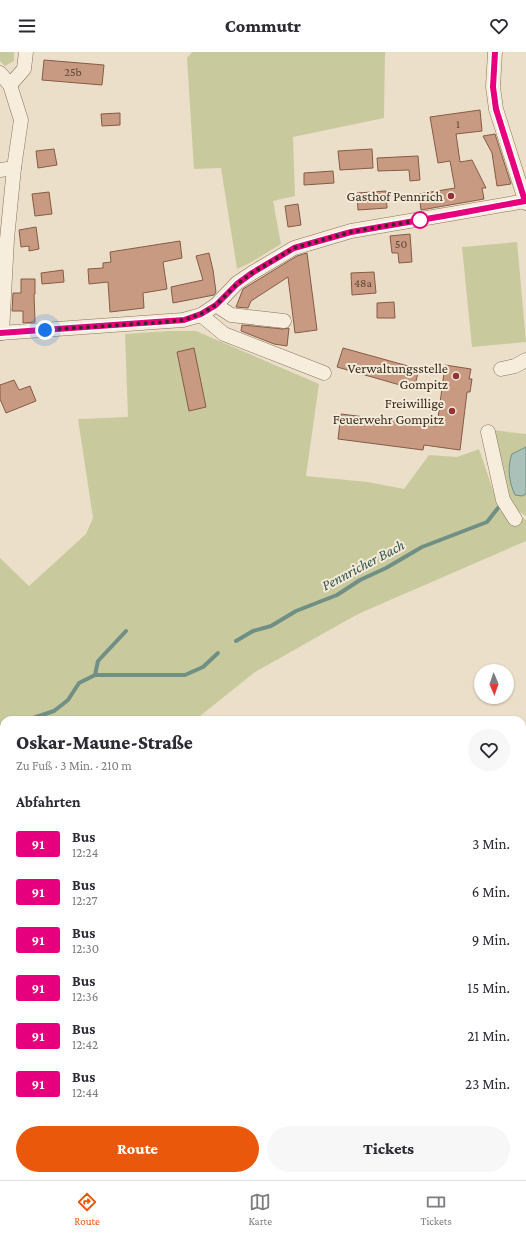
<!DOCTYPE html>
<html lang="de">
<meta charset="utf-8">
<style>
:root{--surface:#fff;--page:#f7f7f7;--text:#2b2b33;--muted:#7c7c81;--line:#e1e1e2;--accent:#ea580c}
body{margin:0;font-family:"Crimson Pro",serif;background:var(--page);color:var(--text);height:100vh;display:flex;flex-direction:column;font-size:15px;white-space:nowrap}
*{box-sizing:border-box;margin:0}
p{font-size:13px;color:var(--muted)}
.icon{flex:none;width:22px;height:22px;fill:none;stroke:currentColor;stroke-width:2;stroke-linecap:round;stroke-linejoin:round}
.map{position:relative;flex:1;overflow:hidden}
.panel{position:absolute;left:0px;top:664px;width:526px;height:464px;display:flex;flex-direction:column;background:var(--surface);border-radius:12px 12px 0 0;box-shadow:0 1px 3px #0004}
.panel>*{flex:none}
.badge{padding:0 8px;border-radius:3px;font-size:14px;line-height:26px}
.needle{width:26px;rotate:178deg}
.tools{position:absolute;left:474px;top:612px;display:grid;gap:8px}
.tools a{display:grid;place-items:center;width:40px;height:40px;border-radius:50%;background:var(--surface);box-shadow:0 1px 3px #0004;font-size:20px}
.you{position:absolute;width:20px;height:20px;margin:-10px;border:3px solid #fff;border-radius:50%;background:#1a73e8;box-shadow:0 0 0 6px #1a73e833}
.map>.badge{position:absolute;translate:-50% -50%;box-shadow:0 0 0 2px #fff}
h2{padding:0 16px;font-size:15px;line-height:36px}
.round{display:grid;place-items:center;flex:none;width:42px;height:42px;border-radius:21px;background:var(--page)}
.overview{display:flex;align-items:center;justify-content:space-between;height:68px;padding:0 16px}
h1{font-size:19px;font-weight:800;line-height:30px}
.cta{display:flex;gap:8px;margin-top:auto;padding:8px 16px}
.cta a{flex:1;height:46px;border-radius:24px;background:var(--accent);color:#fff;font-size:16px;font-weight:800;line-height:46px;text-align:center}
.cta a+a{background:var(--page);color:var(--text)}
ul{padding:0;list-style:none}
li{display:flex;align-items:center;gap:12px;height:48px;padding:0 16px}
li div{flex:1}
li b{display:block;font-size:15px}
li em{font-style:normal}
li .badge{min-width:44px;font-weight:700;text-align:center}
header{display:flex;justify-content:space-between;align-items:center;height:52px;padding:0 16px;background:var(--surface);font-size:18px;font-weight:800}
.tabs{display:flex;justify-content:space-around;align-items:center;height:56px;border-top:1px solid var(--line);background:var(--surface);font-size:11px;color:var(--muted)}
.tabs a{display:grid;justify-items:center;gap:2px}
.tabs .on{color:var(--accent)}
.map>svg:first-child{display:block}
</style>
<header><svg class="icon" aria-label="menu" viewBox="0 0 24 24"><path d="M4 6h16M4 12h16M4 18h16"/></svg>Commutr<svg class="icon" aria-label="heart" viewBox="0 0 24 24"><path d="M12 20l-8-8c-3-5 5-10 8-4 3-6 11-1 8 4z"/></svg></header>
<div class="map">
<svg width="526" height="1128" viewBox="0 0 526 1128">
<rect width="100%" height="100%" fill="#ecdfc9"/>
<g fill="#c8ca9d">
<path d="M0,0H14V9L5,14L0,9Z"/>
<path d="M192,0H385L384,66L293,85L295,144L273,149L281,192L250,211L237,217L221,116L194,117L187,6Z"/>
<path d="M517,190L526,290L472,295L462,195Z"/>
<path d="M168,279H196L319,332L306,424L368,430L404,437L429,403L457,405L479,397L500,459L508,457L526,468V489L358,562L255,620L195,668H4V1124H342V1125L351,1124H522V1099L526,1098V1128H0V506L29,534L86,482L93,466L78,367L128,365L125,282Z"/>
<path d="M492,378L526,382V464L507,452Z"/>
</g>
<path fill="#a9c1b8" stroke="#708f85" d="M526,395V442L522,444L515,443C509,431 507,414 512,402Z"/>
<g fill="none" stroke-linecap="round" stroke-linejoin="round">
<g stroke="#708f85" stroke-width="4">
<path d="M236,589L253,579L271,574L296,559L337,543L360,528L386,516L422,495L487,470L498,456"/>
<path d="M95,623L98,609L126,579"/>
<path d="M27,668L54,659L68,648L79,631L95,623H185L203,615L218,601"/>
<path d="M0,704L4,698"/>
<path d="M0,1037L4,1071"/>
<path d="M22,1124V1128"/>
</g>
</g>
<g fill="#c89a81" stroke="#855b46">
<path d="M44,8L104,13L102,33L42,28Z"/>
<path d="M480,58L482,79L456,82L460,110L472,108L486,136H482L484,147L421,158L419,142L455,136L450,109L438,111L430,65Z"/>
<path d="M120,61V73L102,74L101,62Z"/>
<path d="M495,82L511,132L497,134L492,101L483,84Z"/>
<path d="M54,97L57,113L38,116L36,99Z"/>
<path d="M372,97L373,116L340,118L338,99Z"/>
<path d="M418,104L420,128L410,129L409,118L378,119L377,106Z"/>
<path d="M333,119L334,131L304,133V121Z"/>
<path d="M386,139L387,156L358,158L357,141Z"/>
<path d="M49,140L52,162L35,164L32,142Z"/>
<path d="M298,152L301,173L288,175L285,154Z"/>
<path d="M36,175L39,197L29,199V194L21,195L19,178Z"/>
<path d="M410,182L412,210L399,211L398,201H392L390,184Z"/>
<path d="M180,189L182,206L163,210L167,237L143,241L144,256L110,260L108,230L89,232L88,217L103,216V211L111,210L110,200Z"/>
<path d="M209,201L213,218L216,240L214,243L173,251L171,235L203,228L196,204Z"/>
<path d="M307,201L317,278L295,281L288,225L251,249L248,256L236,255L243,237L297,204Z"/>
<path d="M63,218L64,230L42,232L41,221Z"/>
<path d="M374,220L376,241L352,243L351,221Z"/>
<path d="M21,227H35V242H34L35,270L23,271V259H12L13,241H21Z"/>
<path d="M394,250L395,266H377V251Z"/>
<path d="M242,273L283,277L289,276L287,294L274,292L241,279Z"/>
<path d="M194,296L206,355L189,359L177,300Z"/>
<path d="M343,296L419,317L414,337L337,315Z"/>
<path d="M445,313L471,317L469,327H472L470,340H467L460,398L424,393L423,398L338,387L341,362L437,374Z"/>
<path d="M14,328L19,338L30,334L36,349L6,361L0,347V333Z"/>
</g>
<g fill="none" stroke-linecap="round" stroke-linejoin="round">
<defs>
<g id="minor">
<path d="M495,0L493,35L496,57L526,151"/>
<path d="M0,21L10,33L21,68L14,116L7,187L2,281"/>
<path d="M10,33L24,17L26,0"/>
<path d="M0,118L14,116"/>
<path d="M216,253L231,263L284,269"/>
<path d="M201,263L224,282L324,321"/>
<path d="M0,281L183,268L201,263L216,253L237,231L252,221L294,196L351,179L526,149"/>
<path d="M501,317L515,314L526,308"/>
<path d="M488,380L503,448L515,467"/>
</g>
</defs>
<use href="#minor" stroke="#87725e" stroke-width="15"/>
<use href="#minor" stroke="#f7eddc" stroke-width="14"/>
</g>
<g fill="none" stroke-linecap="round" stroke-linejoin="round">
<defs>
<path id="line" d="M0,281L184,268L201,262L216,253L237,232L252,221L294,196L351,180L455,162L525,149L496,57L493,35L495,0"/>
</defs>
<use href="#line" stroke="#fff" stroke-width="9"/>
<use href="#line" stroke="#e6007e" stroke-width="6"/>
<path stroke="#392b21" stroke-width="4" stroke-dasharray="0 7.2" d="M45,278L166,270L184,268L201,262L216,253L237,232L252,221L294,196L351,180L420,168"/>
</g>
<g fill="#933239" stroke="#f4ead8" stroke-width="1.5">
<circle cx="451" cy="144" r="4"/>
<circle cx="456" cy="324" r="4"/>
<circle cx="452" cy="359" r="4"/>
</g>
<circle fill="#fff" stroke="#e6007e" stroke-width="2" cx="420" cy="168" r="8"/>
<g text-anchor="middle" stroke-width="4" stroke-linejoin="round" paint-order="stroke">
<g font-size="12" fill="#5d4739">
<text x="73" y="24">25b</text>
<text x="458" y="76">1</text>
<text x="401" y="196">50</text>
<text x="363" y="235">48a</text>
</g>
<g font-size="14" fill="#392b21" stroke="#f4ead8" text-anchor="end">
<text x="443" y="149">Gasthof Pennrich</text>
<text x="448" y="321">Verwaltungsstelle<tspan x="448" dy="16">Gompitz</tspan></text>
<text x="444" y="356">Freiwillige<tspan x="444" dy="16">Feuerwehr Gompitz</tspan></text>
</g>
<g font-size="15" font-style="italic" fill="#315752" stroke="#f4ead8">
<text transform="translate(363 513) rotate(-28)" y="5">Pennricher Bach</text>
</g>
</g>
</svg>
<div class="tools">
<a><svg class="needle" viewBox="-14 -14 28 28"><path d="M0-13l5 13h-10z" fill="#e53935"/><path d="M0 13l5-13h-10z" fill="#7c7c81"/></svg></a>
</div>
<div class="you" style="left:45px;top:278px"></div>
<section class="panel">
<div class="overview"><div><h1>Oskar-Maune-Straße</h1><p>Zu Fuß · 3 Min. · 210 m</p></div><a class="round"><svg class="icon" aria-label="heart" viewBox="0 0 24 24"><path d="M12 20l-8-8c-3-5 5-10 8-4 3-6 11-1 8 4z"/></svg></a></div>
<h2>Abfahrten</h2>
<ul>
<li><span class="badge" style="background:#e6007e;color:#fff">91</span><div><b>Bus</b><p>12:24</p></div><em>3 Min.</em></li>
<li><span class="badge" style="background:#e6007e;color:#fff">91</span><div><b>Bus</b><p>12:27</p></div><em>6 Min.</em></li>
<li><span class="badge" style="background:#e6007e;color:#fff">91</span><div><b>Bus</b><p>12:30</p></div><em>9 Min.</em></li>
<li><span class="badge" style="background:#e6007e;color:#fff">91</span><div><b>Bus</b><p>12:36</p></div><em>15 Min.</em></li>
<li><span class="badge" style="background:#e6007e;color:#fff">91</span><div><b>Bus</b><p>12:42</p></div><em>21 Min.</em></li>
<li><span class="badge" style="background:#e6007e;color:#fff">91</span><div><b>Bus</b><p>12:44</p></div><em>23 Min.</em></li>
</ul>
<div class="cta"><a>Route</a><a>Tickets</a></div>
</section>
</div>
<nav class="tabs">
<a class="on"><svg class="icon" aria-label="directions" viewBox="0 0 24 24"><path d="M12 3l9 9-9 9-9-9zM9 14v-3h6M13 9l2 2-2 2"/></svg>Route</a>
<a><svg class="icon" aria-label="map" viewBox="0 0 24 24"><path d="M3 6l6-2 6 2 6-2v14l-6 2-6-2-6 2zM9 4v14M15 6v14"/></svg>Karte</a>
<a><svg class="icon" aria-label="tickets" viewBox="0 0 24 24"><path d="M3 7h18v10H3zM15 7v10"/></svg>Tickets</a>
</nav>
